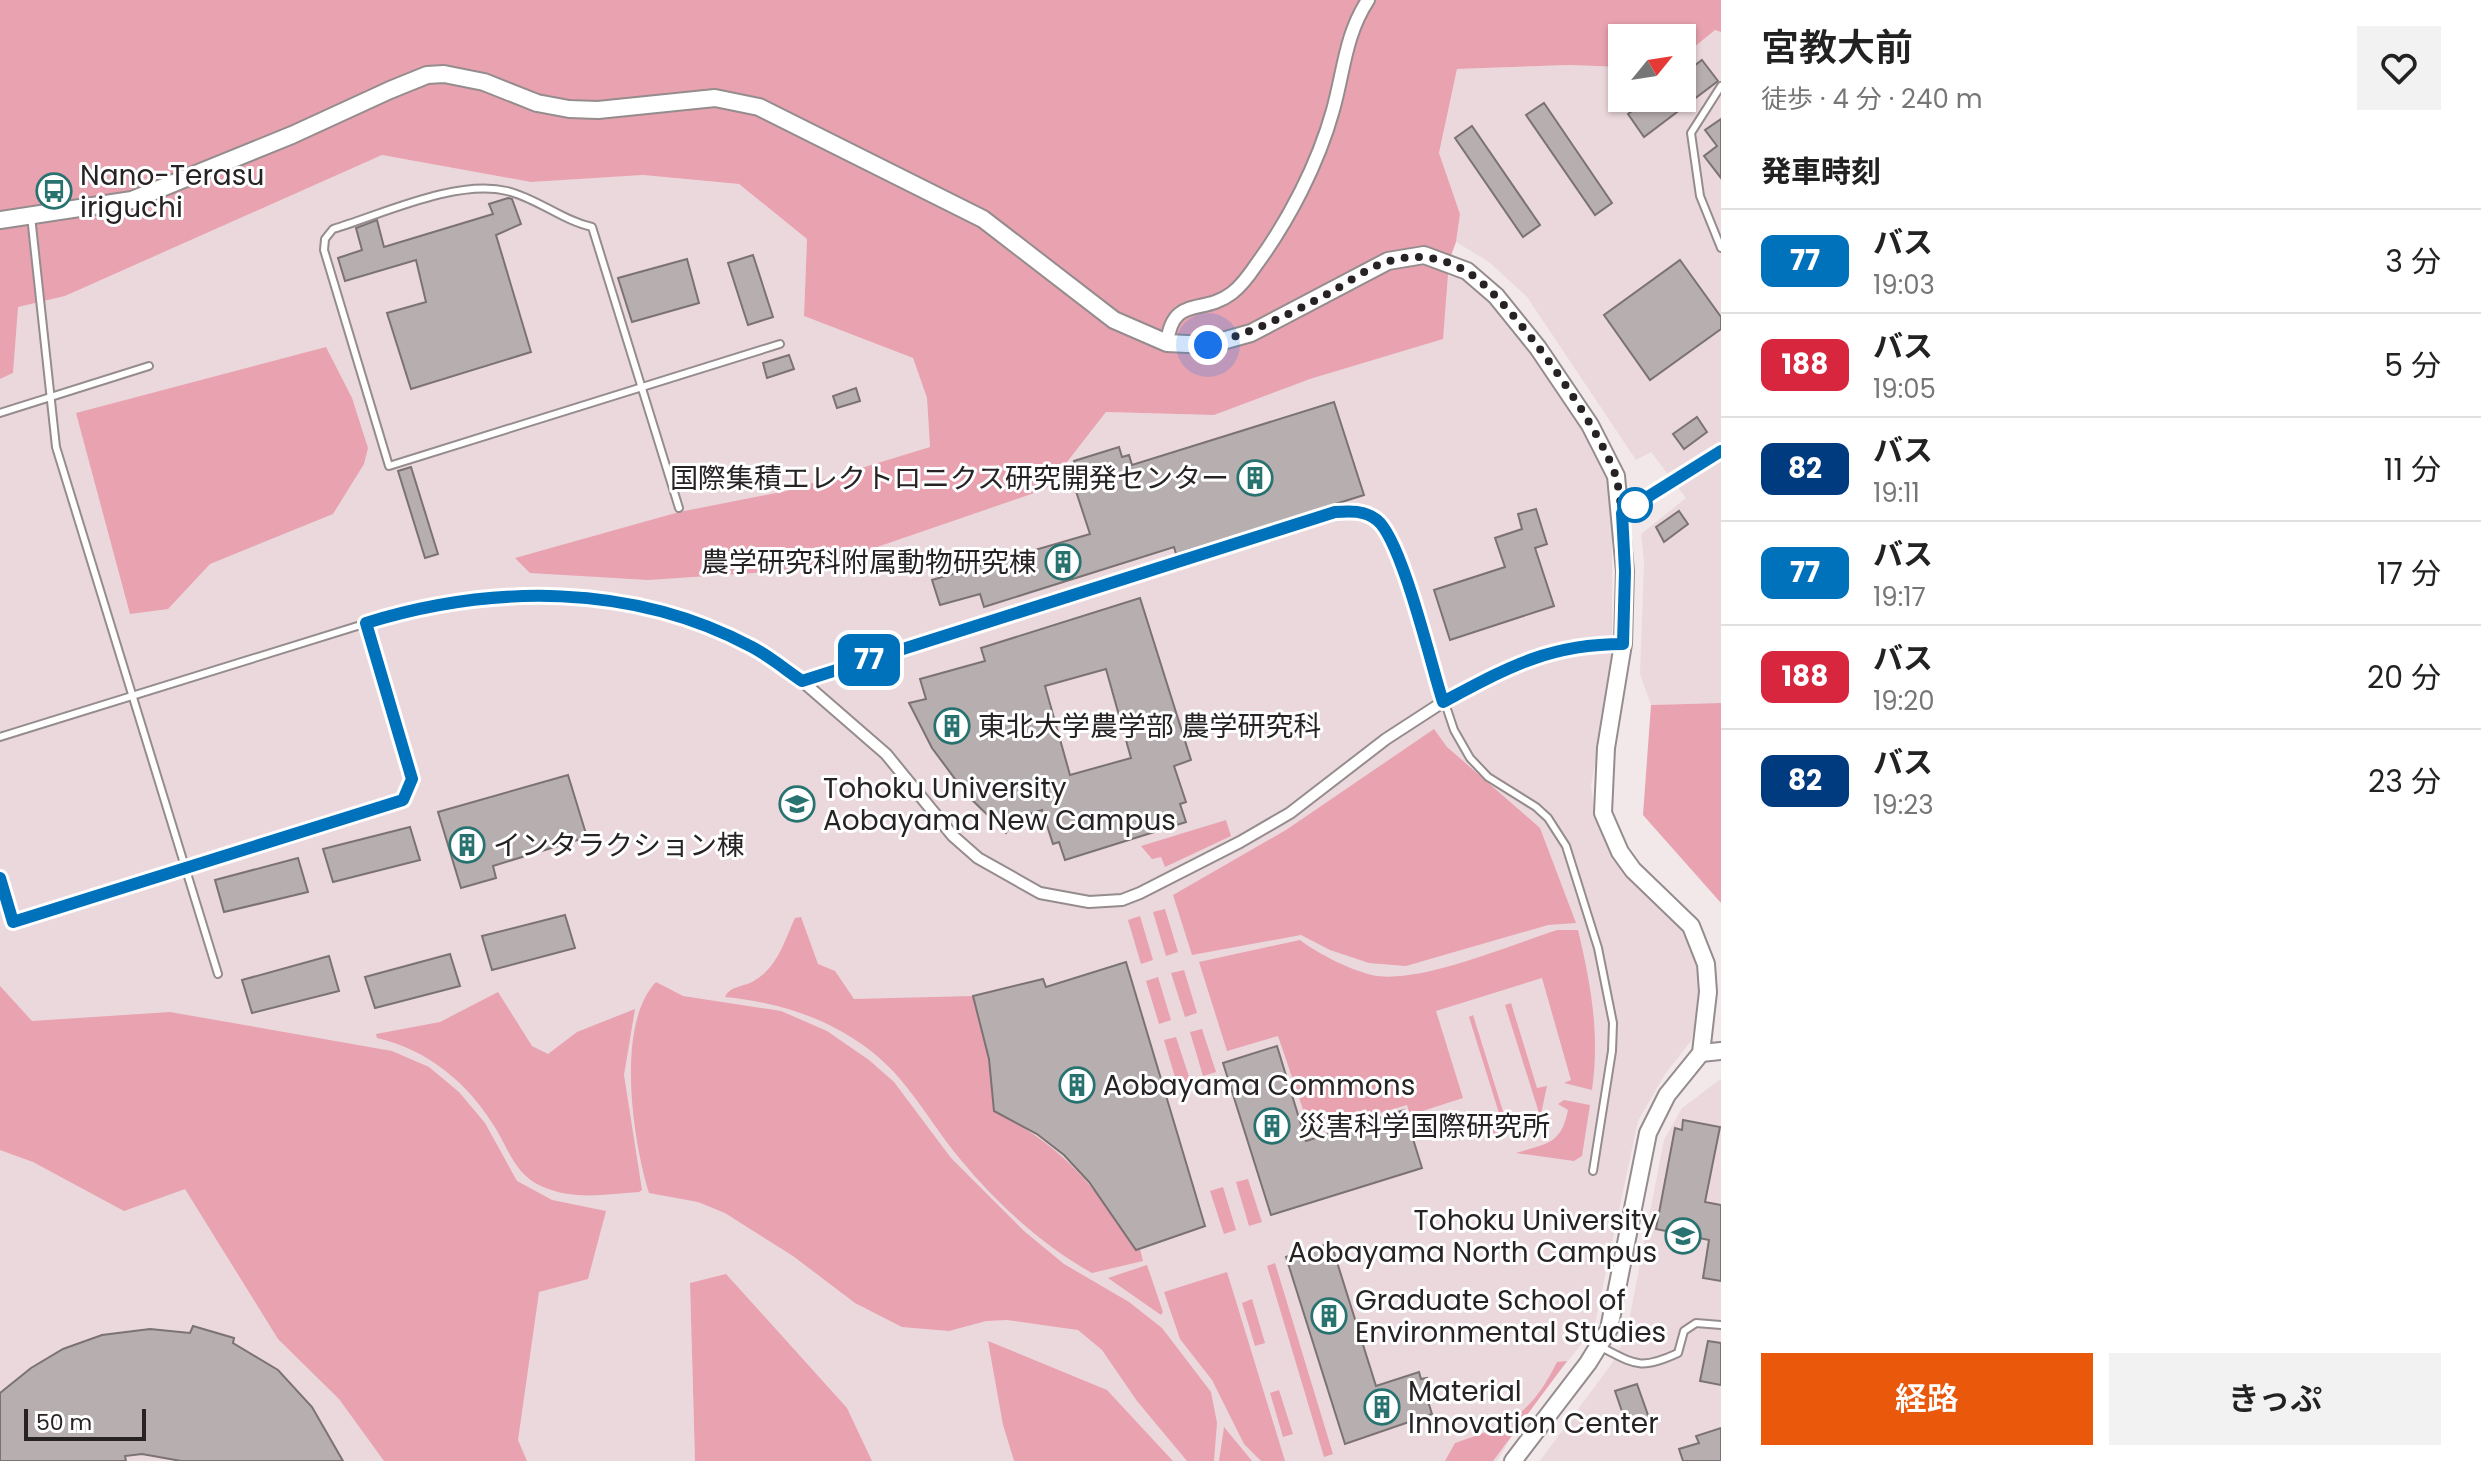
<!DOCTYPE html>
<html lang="ja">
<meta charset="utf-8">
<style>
:root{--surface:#fff;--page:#f2f2f2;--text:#222;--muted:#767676;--line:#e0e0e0;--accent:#ea580c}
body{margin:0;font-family:Poppins,"Noto Sans JP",sans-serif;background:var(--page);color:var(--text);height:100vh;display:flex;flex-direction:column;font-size:30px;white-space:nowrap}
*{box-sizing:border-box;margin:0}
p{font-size:26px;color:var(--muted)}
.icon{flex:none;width:44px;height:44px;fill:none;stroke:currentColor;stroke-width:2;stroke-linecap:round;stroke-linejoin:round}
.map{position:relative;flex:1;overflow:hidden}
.drawer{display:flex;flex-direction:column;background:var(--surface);width:760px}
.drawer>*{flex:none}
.badge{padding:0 16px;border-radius:12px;font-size:28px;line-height:52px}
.needle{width:52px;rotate:60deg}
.buttons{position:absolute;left:1608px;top:24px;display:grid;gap:16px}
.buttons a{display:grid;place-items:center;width:88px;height:88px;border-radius:0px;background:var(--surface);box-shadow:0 2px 6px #0004;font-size:40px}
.scale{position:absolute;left:24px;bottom:20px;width:122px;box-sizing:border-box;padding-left:8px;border:4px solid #272324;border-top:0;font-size:22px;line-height:28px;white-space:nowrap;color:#272324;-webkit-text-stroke:6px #fff;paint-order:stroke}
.you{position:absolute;width:40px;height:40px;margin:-20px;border:6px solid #fff;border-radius:50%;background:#1a73e8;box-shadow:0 0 0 12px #1a73e833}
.map>.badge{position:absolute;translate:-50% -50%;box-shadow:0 0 0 4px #fff}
h2{padding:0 40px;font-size:30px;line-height:72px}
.round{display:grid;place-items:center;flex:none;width:84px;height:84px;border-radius:0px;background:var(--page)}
.summary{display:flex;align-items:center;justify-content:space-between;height:136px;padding:0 40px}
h1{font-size:38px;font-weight:600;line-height:60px}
.primary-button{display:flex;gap:16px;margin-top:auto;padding:16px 40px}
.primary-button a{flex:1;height:92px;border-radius:0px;background:var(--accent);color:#fff;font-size:32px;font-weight:600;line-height:92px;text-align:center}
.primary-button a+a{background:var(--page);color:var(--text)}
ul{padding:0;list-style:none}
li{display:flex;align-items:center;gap:24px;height:104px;padding:0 40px;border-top:2px solid var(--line)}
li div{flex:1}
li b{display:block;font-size:30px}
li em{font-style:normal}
li .badge{min-width:88px;font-weight:700;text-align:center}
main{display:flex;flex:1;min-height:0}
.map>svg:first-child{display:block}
</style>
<main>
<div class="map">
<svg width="1721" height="1461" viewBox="0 0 1721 1461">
<rect width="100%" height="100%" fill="#f2e8e9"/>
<g fill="#ebd8dc">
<path d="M1715,30L1721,32V703L1651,705L1640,674L1644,562L1641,534L1686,498L1651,452L1636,460L1527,297L1489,262L1456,242L1460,214L1439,154L1457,69L1569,65L1622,67V98H1682V57Z"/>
<path d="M382,155L531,182L643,175L739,184L807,239L804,316L913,358L927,398L930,447L786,491L679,512L516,558L1046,489L1106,412L1214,415L1310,379L1442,339L1447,275L1464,280L1487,299L1527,347L1581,421L1605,468L1612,508V674L1591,786L1596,821L1616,862L1678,926L1690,944L1697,963L1699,987L1698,1014L1691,1041L1665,1074L1638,1121L1594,1328L1523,1418L1497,1461H1173L1107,1390L1003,1425L1014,1461H872L847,1408L690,1284L695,1461H0V379L13,373L17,307L65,296Z"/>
<path d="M1721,1079V1461H1540L1612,1363L1626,1336L1664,1140L1682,1108Z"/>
</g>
<g fill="#e8a2b0">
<path d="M0,0H1721V32L1715,30L1682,57V38H1622V67L1569,65L1457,69L1439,153L1460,214L1456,242L1449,261L1443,339L1310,379L1214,415L1106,412L1046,489L813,569L648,580L530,573L515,558L679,512L786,491L930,447L927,398L913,358L804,316L807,239L739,184L643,175L531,182L382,155L65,296L18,307L13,373L0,379Z"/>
<path d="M326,347L352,398L368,448L364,464L333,514L210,564L168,609L130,614L76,413Z"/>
<path d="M1721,703V903L1643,815L1651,705Z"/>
<path d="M1434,729L1447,747L1540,828L1576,923L1548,925L1406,966L1369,963L1330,950L1301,935L1192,955L1173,895L1286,830Z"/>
<path d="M1226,820L1231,836L1165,867L1161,857L1152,859L1141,846Z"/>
<path d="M1165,909L1178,952L1166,956L1153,912Z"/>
<path d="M1140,916L1153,960L1141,964L1128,920Z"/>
<path d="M801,917L818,964L835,971L854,999L973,996L989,1059L994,1111C1066,1149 1092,1183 1136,1250L1140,1249L1143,1261L1092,1273C1039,1244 990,1197 952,1149C932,1123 915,1095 893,1071C849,1025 788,1003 725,997C729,987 741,987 752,982C777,969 784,942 795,918Z"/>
<path d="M1557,930H1578C1591,985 1600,1034 1592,1090L1564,1083L1571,1080L1542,978L1436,1011L1463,1098L1410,1115L1407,1105L1311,1133L1278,1036L1227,1051L1199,962L1300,940C1316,953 1358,974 1378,976C1424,982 1511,945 1557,930Z"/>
<path d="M1184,970L1197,1013L1185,1017L1171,973Z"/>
<path d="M1158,977L1171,1020L1159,1024L1146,981Z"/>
<path d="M656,982L683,996L781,1011L827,1031L869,1060L894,1082L951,1158L1024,1231L1064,1264L1129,1302L1162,1328L1211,1392L1217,1423L1214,1461H1187L1137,1401L1102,1350L1078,1330L1007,1320L986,1321L949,1331L902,1327L855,1303L793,1256L725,1213L698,1202L649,1193C633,1141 615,1025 656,982Z"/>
<path d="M0,986L32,1021L170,1012L392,1051L429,1067L459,1092L485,1123L517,1181L552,1200L606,1211L588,1279L539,1292L518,1440L527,1461H384L339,1399L278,1339L185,1189L124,1211L33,1162L0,1150Z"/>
<path d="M498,992L532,1046L548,1054L577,1032L635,1009L624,1075L642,1190L639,1192C606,1194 574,1201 541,1186C516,1175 509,1151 496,1129C469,1084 429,1050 377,1038L376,1034L440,1022Z"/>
<path d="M1511,1003L1537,1088L1547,1086L1540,1118L1532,1121L1531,1117L1539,1113L1505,1005Z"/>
<path d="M1473,1015L1507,1124L1517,1121L1518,1126L1494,1134L1492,1130L1503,1126L1469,1017Z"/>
<path d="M1202,1029L1216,1072L1203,1076L1190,1032Z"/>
<path d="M1176,1037L1190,1080L1177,1084L1164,1040Z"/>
<path d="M1564,1100L1590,1105L1582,1156L1574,1161L1516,1153C1547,1143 1561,1145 1568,1110L1558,1104Z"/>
<path d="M1248,1179L1262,1222L1249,1226L1236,1182Z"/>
<path d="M1223,1187L1236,1230L1224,1234L1210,1191Z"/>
<path d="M1275,1263L1333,1454L1324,1457L1267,1266Z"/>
<path d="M1147,1265L1163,1312L1161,1315L1108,1278Z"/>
<path d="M1227,1272L1285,1461H1261L1244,1444L1212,1380L1180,1339L1164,1292Z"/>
<path d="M726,1274L847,1408L872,1461H695L690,1283Z"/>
<path d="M1252,1299L1265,1343L1255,1346L1242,1303Z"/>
<path d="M988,1341L1107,1390L1173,1461H1014L1003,1425Z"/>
<path d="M1567,1361L1493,1461H1445L1455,1443C1508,1425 1531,1415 1557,1362Z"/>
<path d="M1279,1390L1293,1434L1283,1437L1270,1393Z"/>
<path d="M1224,1427L1252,1461H1219Z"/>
</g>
<g fill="#b7aeaf" stroke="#7b7274" stroke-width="2" fill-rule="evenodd">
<path d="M1702,60L1718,81L1644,137L1628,114L1650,98H1682V75Z"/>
<path d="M1544,103L1612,203L1595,215L1526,115Z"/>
<path d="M1721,119V178L1704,156L1717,146L1705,130Z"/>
<path d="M1472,126L1540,225L1523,237L1455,138Z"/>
<path d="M508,198L512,199L521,224L496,235L531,352L411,389L387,313L426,302L416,260L345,281L338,258L362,250L356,228L377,220L384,247L493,214L489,204Z"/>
<path d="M753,255L773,317L748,325L728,263Z"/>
<path d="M687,259L699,303L632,322L618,278Z"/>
<path d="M1680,260L1721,317V329L1650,380L1604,315Z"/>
<path d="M789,355L794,369L767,378L763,363Z"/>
<path d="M856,388L860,401L837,408L833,396Z"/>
<path d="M1334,402L1364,495L1176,554L1174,547L984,607L980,594L940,605L932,580L1090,534L1071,476L1078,474L1074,461L1119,447L1122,457L1129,455L1132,465Z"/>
<path d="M1697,417L1707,432L1684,449L1673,434Z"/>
<path d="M411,467L438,554L425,558L398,471Z"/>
<path d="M1536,509L1547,544L1535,548L1554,606L1450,640L1434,590L1505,567L1495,538L1522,529L1518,514Z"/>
<path d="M1679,511L1688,524L1664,542L1656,527Z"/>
<path d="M1140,598L1191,760L1174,766L1186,802L1180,804L1186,822L1065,860L1059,842L1053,844L1042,810L1014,819L1006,833L967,795L932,748L909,703L926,699L920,679L985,661L981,648ZM1106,669L1131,758L1070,775L1045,686Z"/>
<path d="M568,775L587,837L493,866L496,878L461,888L438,812Z"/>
<path d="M410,827L420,860L333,882L323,849Z"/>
<path d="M298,858L308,892L224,912L215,880Z"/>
<path d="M565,915L575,948L492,970L482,936Z"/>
<path d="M450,954L460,986L375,1008L365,977Z"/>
<path d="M329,956L339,991L252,1013L242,980Z"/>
<path d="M1126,962L1205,1226L1136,1250L1089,1182L1064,1155L1037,1134L994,1111L989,1059L973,996L1043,979L1046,987Z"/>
<path d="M1277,1046L1306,1141L1404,1110L1422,1168L1271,1215L1223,1063Z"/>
<path d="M1683,1120L1720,1127L1705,1202L1721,1205V1281L1703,1278L1709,1240L1656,1229L1675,1128L1682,1130Z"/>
<path d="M1331,1243L1376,1386L1419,1372L1421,1379L1427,1378L1433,1397L1427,1398L1432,1414L1345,1444L1286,1257Z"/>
<path d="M193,1326L234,1338L233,1343L278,1370L312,1407L343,1461H181L142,1454L125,1456L126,1461H0V1393L31,1368L63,1349L102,1335L150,1329L190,1333Z"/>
<path d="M1708,1341L1721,1343V1385L1700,1381Z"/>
<path d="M1637,1384L1649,1418L1627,1426L1615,1391Z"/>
<path d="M1721,1428V1461H1683L1679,1449L1699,1443L1696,1436Z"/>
</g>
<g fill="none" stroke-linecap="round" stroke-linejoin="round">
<defs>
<g id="service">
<path d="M1721,86L1691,133L1700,196L1721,248"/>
<path d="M31,216L56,447L218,974"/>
<path d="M0,413L149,366"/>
<path d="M679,508L592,227C561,220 537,198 507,191C456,179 383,214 333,229L325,239L324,250L389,466L780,344"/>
<path d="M1622,512L1721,451"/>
<path d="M1443,702C1503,670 1550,644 1619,644"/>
<path d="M0,737L409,610L499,595H558L617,602L678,616L754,648L802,681L1335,512L1358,511L1375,519L1387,530L1454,730L1470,758L1488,777L1536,807L1548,818L1566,846L1598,948L1613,1023L1612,1051L1593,1171"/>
<path d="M0,878L13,922L403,800L412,779L366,623"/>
<path d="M1599,1346C1635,1364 1639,1371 1678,1353L1684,1331L1696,1323L1721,1325"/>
</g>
<path id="pedestrian" d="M802,681L886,754L953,836L978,858L1040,893L1089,902L1122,900L1140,893L1240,842L1290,813L1386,739L1443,702"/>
<path id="minor" d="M1167,343C1173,294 1202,316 1232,293C1241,286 1250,274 1256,265C1289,220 1318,164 1333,110C1344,71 1345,35 1368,0"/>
<g id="tertiary">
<path d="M0,220L132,200L292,135L390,90L427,75L444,74L484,82L537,103L569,109L598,110L715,98L759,107L983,219L1114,320L1167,343L1208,345L1251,333L1388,261L1424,255L1467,271L1496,296L1538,348L1590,425L1616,476L1625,571L1623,644L1606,748L1603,813L1620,852L1633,870L1691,926L1706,964L1708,992L1701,1053L1667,1095L1648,1133L1609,1329L1588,1363L1513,1461"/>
<path d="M1701,1053L1721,1051"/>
</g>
</defs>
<use href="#service" stroke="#958c8d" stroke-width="10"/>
<use href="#pedestrian" stroke="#958c8d" stroke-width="14"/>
<use href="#minor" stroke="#958c8d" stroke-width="16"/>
<use href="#tertiary" stroke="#958c8d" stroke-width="20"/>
<use href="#service" stroke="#fff" stroke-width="6"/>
<use href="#pedestrian" stroke="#fff" stroke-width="10"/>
<use href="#minor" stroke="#fff" stroke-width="12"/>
<use href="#tertiary" stroke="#fff" stroke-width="16"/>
</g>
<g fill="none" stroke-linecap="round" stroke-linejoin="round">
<defs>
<path id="line" d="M0,878L13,922L403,800L412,779L366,623C492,584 632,583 752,647C769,656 786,670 802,681L1335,512C1350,511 1364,510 1377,520C1402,540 1431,665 1443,702C1507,668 1548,644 1623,644L1625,571L1622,513L1721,451"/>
</defs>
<use href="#line" stroke="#fff" stroke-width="18"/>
<use href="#line" stroke="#0072bc" stroke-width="12"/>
<path stroke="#272324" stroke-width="8" stroke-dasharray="0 14.4" d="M1208,345C1252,333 1290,314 1331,292C1349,282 1370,266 1390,261C1417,253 1442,257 1466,271C1509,296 1601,428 1616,477C1619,488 1620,501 1622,513L1635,505"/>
</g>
<defs>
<symbol id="bus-ring" viewBox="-11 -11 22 22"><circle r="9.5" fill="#fff" stroke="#287270" stroke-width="1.5"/><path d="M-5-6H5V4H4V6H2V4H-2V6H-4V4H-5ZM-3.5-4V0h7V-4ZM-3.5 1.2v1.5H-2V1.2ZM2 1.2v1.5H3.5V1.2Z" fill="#287270"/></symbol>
<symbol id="building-ring" viewBox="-11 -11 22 22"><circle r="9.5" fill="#fff" stroke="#287270" stroke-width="1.5"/><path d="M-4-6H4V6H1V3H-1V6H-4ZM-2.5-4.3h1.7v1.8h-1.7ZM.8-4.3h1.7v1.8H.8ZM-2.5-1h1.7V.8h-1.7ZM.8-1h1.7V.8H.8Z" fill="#287270"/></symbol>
<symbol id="university-ring" viewBox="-11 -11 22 22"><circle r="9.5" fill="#fff" stroke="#287270" stroke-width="1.5"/><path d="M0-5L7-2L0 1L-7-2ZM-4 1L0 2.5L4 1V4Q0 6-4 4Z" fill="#287270"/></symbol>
</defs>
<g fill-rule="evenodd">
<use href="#bus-ring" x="34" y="171" width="40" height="40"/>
<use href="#building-ring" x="1235" y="458" width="40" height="40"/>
<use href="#building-ring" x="1043" y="542" width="40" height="40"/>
<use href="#building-ring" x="932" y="706" width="40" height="40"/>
<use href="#university-ring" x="777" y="784" width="40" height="40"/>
<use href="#building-ring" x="447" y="825" width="40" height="40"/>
<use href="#building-ring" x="1057" y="1065" width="40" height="40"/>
<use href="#building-ring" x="1252" y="1106" width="40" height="40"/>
<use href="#university-ring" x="1663" y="1216" width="40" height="40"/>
<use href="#building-ring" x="1309" y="1296" width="40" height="40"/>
<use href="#building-ring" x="1362" y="1387" width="40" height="40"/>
</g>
<circle fill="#fff" stroke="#0072bc" stroke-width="4" cx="1635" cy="505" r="16"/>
<g text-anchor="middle" stroke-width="6" stroke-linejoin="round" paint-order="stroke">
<g font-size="28" fill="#272324" stroke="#fff" text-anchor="start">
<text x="80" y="185">Nano-Terasu<tspan x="80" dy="32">iriguchi</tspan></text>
<text x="1229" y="488" text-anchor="end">国際集積エレクトロニクス研究開発センター</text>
<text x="1037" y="572" text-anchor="end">農学研究科附属動物研究棟</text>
<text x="978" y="736">東北大学農学部 農学研究科</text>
<text x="823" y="798">Tohoku University<tspan x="823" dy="32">Aobayama New Campus</tspan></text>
<text x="493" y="855">インタラクション棟</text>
<text x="1103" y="1095">Aobayama Commons</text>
<text x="1298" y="1136">災害科学国際研究所</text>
<text x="1657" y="1230" text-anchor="end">Tohoku University<tspan x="1657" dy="32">Aobayama North Campus</tspan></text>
<text x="1355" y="1310">Graduate School of<tspan x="1355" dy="32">Environmental Studies</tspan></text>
<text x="1408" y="1401">Material<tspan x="1408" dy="32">Innovation Center</tspan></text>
</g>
</g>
</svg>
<div class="buttons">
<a><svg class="needle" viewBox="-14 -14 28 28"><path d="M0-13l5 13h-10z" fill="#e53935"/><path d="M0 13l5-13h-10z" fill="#767676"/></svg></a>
</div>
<div class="scale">50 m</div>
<div class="you" style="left:1208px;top:345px"></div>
<b class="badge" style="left:869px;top:660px;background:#0072bc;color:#fff">77</b>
</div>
<section class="drawer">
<div class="summary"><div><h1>宮教大前</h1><p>徒歩 · 4 分 · 240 m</p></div><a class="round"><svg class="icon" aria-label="heart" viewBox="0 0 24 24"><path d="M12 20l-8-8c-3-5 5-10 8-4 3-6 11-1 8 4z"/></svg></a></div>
<h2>発車時刻</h2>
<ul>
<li><span class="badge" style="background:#0072bc;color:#fff">77</span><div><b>バス</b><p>19:03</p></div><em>3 分</em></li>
<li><span class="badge" style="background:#d7263d;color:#fff">188</span><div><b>バス</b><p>19:05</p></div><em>5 分</em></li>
<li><span class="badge" style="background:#003b80;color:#fff">82</span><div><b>バス</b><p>19:11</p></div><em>11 分</em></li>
<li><span class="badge" style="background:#0072bc;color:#fff">77</span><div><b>バス</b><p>19:17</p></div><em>17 分</em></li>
<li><span class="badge" style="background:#d7263d;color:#fff">188</span><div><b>バス</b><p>19:20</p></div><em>20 分</em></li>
<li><span class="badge" style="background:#003b80;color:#fff">82</span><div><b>バス</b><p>19:23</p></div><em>23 分</em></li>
</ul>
<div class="primary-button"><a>経路</a><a>きっぷ</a></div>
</section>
</main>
